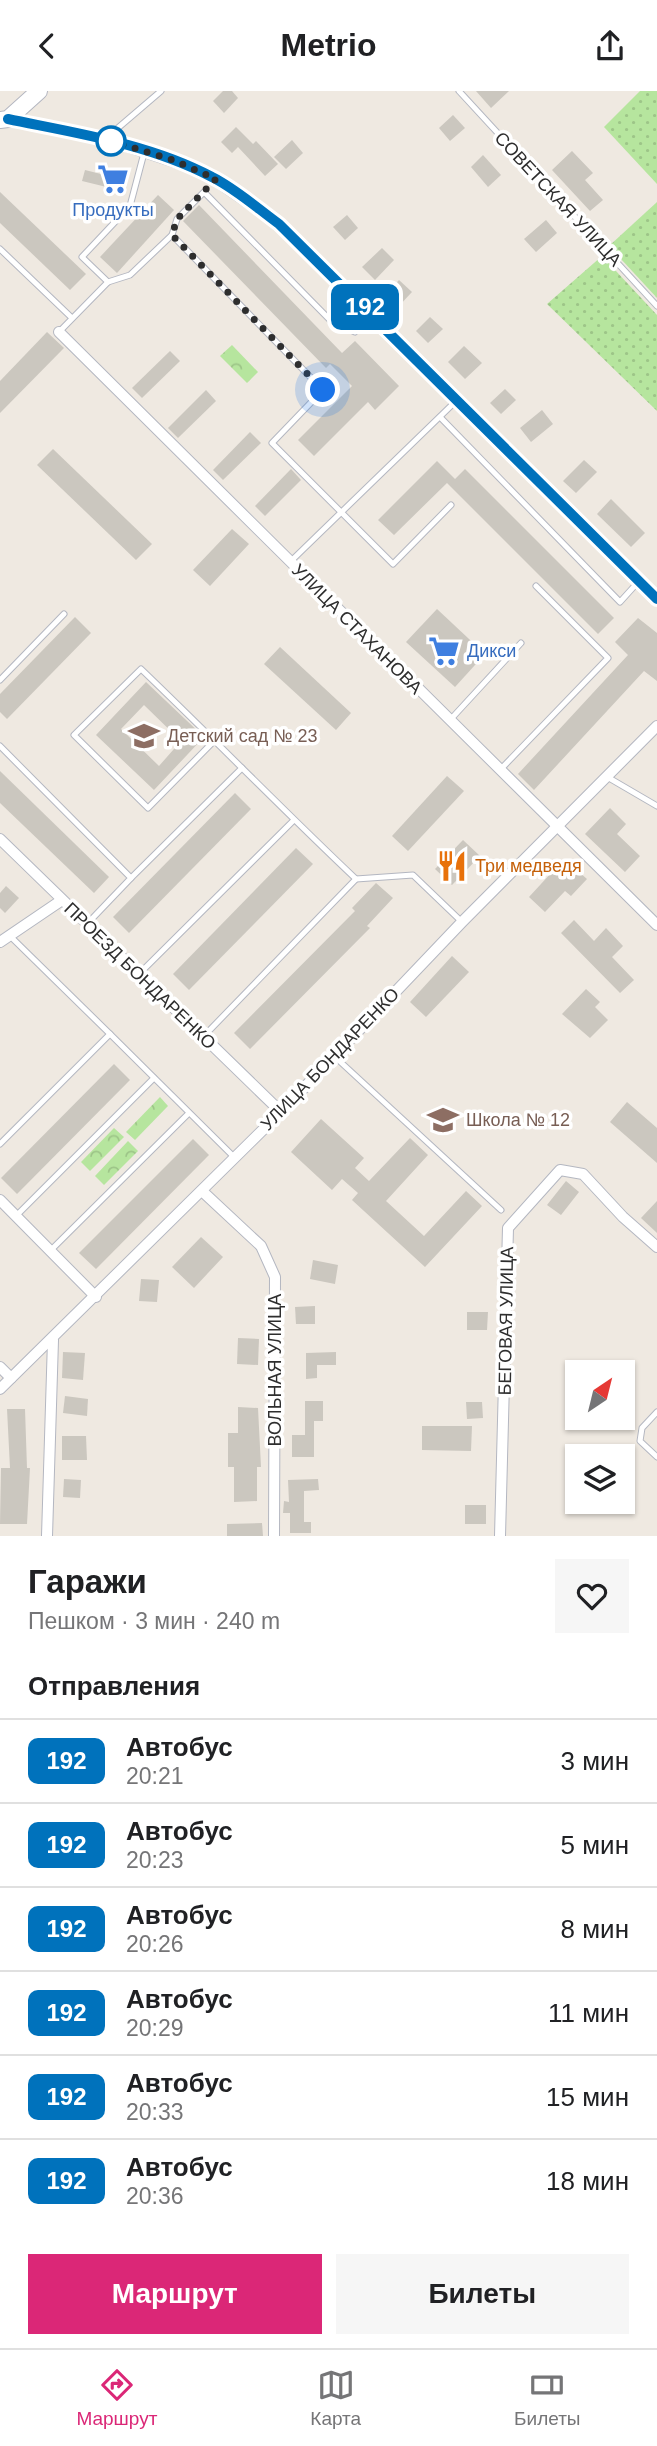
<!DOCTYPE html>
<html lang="ru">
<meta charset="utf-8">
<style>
:root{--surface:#fff;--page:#f6f6f6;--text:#202124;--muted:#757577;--line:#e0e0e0;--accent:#db2777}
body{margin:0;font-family:Helvetica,sans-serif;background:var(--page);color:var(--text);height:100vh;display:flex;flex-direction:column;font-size:26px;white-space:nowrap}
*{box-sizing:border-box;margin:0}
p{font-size:23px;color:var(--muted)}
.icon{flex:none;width:38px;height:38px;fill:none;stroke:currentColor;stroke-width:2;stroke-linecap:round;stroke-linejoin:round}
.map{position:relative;height:1445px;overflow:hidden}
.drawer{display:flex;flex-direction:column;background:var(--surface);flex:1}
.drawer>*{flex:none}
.badge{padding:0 14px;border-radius:10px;font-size:24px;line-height:46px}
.needle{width:46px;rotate:35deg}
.fabs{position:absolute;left:565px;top:1269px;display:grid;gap:14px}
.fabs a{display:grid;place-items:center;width:70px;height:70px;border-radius:0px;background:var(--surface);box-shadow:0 2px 5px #0004;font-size:35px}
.you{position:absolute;width:35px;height:35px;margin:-18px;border:5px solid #fff;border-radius:50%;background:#1a73e8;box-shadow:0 0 0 10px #1a73e833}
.map>.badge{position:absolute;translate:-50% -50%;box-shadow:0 0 0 4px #fff}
h2{padding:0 28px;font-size:26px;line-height:63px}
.round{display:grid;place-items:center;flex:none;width:74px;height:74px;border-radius:0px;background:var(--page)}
.summary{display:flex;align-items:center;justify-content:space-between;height:119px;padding:0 28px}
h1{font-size:33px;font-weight:800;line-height:52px}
.primary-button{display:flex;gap:14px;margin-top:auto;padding:14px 28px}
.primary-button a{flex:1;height:80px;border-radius:0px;background:var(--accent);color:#fff;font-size:28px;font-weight:800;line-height:80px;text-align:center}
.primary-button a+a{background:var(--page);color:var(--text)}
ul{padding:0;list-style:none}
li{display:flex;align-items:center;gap:21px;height:84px;padding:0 28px;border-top:2px solid var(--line)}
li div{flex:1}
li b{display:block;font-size:26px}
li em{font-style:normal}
li .badge{min-width:77px;font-weight:700;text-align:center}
header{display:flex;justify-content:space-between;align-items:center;height:91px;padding:0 28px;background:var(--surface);font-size:32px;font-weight:800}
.tabs{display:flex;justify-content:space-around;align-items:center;height:98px;border-top:2px solid var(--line);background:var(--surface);font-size:19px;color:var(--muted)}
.tabs a{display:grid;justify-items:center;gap:4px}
.tabs .active{color:var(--accent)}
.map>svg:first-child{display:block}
</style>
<header><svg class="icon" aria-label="back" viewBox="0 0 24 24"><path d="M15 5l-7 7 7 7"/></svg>Metrio<svg class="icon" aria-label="share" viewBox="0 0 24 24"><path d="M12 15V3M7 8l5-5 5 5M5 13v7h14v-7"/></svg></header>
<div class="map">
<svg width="657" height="1445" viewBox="0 0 657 1445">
<defs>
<pattern id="grass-dots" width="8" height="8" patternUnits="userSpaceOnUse" patternTransform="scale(1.75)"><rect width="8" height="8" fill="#b6e59e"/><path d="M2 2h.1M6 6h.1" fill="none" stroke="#9dc588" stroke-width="1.8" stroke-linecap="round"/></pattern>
<pattern id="park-crowns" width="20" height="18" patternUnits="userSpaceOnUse" patternTransform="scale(1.75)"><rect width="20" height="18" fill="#b6e59e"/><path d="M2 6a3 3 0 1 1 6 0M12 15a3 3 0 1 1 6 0" fill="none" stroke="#9dc588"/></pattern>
</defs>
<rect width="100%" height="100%" fill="#efe9e1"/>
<g fill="url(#grass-dots)">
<path d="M640,0H657V93L604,36Z"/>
<path d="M657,111V207L609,155Z"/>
<path d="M602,165L657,224V320L547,213Z"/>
</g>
<g fill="url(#park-crowns)">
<path d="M232,254L258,281L247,292L220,265Z"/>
<path d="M160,1006L168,1015L135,1049L126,1041Z"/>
<path d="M114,1037L124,1046L90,1080L81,1071Z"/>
<path d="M128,1050L138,1060L104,1094L95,1085Z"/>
</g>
<g fill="#cbc7bf" fill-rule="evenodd">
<path d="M223,0H232L238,7L224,22L213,10Z"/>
<path d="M476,0H509L491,17Z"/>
<path d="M453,24L465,37L450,50L439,37Z"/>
<path d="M236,36L253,53L256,50L278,73L265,85L238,56L232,62L221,51Z"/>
<path d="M292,49L303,62L286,78L274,66Z"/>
<path d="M572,60L593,82L585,89L603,109L590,120L552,79Z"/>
<path d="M483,64L501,84L488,96L471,76Z"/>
<path d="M106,78L127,83L123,100L82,90L85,79L105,84Z"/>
<path d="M0,101L86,183L70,199L0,132Z"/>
<path d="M158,104L174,119L117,182L100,166Z"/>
<path d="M199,114L342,262L355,250L399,295L375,319L368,311L314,365L298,349L352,295L330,273L326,277L183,130Z"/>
<path d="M347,124L358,137L345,149L333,136Z"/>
<path d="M546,129L557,142L536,161L524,148Z"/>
<path d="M382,157L394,169L375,189L362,176Z"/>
<path d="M399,189L412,201L398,216L385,204Z"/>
<path d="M430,226L443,238L428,252L416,240Z"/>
<path d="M47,241L64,257L0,322V290Z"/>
<path d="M464,255L482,272L465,288L448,271Z"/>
<path d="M170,260L180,270L142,307L132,297Z"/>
<path d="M505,298L516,309L501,323L490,312Z"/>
<path d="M206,299L216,310L178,347L168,337Z"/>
<path d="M542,319L553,333L531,351L520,337Z"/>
<path d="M250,341L261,352L223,389L213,379Z"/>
<path d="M53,358L152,453L136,469L37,374Z"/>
<path d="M584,369L597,381L576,402L563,390Z"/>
<path d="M437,370L455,388L465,378L614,527L598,543L447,392L394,444L378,429Z"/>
<path d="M291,378L301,389L265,425L255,415Z"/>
<path d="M611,408L645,442L631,456L597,423Z"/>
<path d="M232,438L249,453L210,495L193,479Z"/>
<path d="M437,518L485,563L455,596L406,551Z"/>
<path d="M75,526L91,542L7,628L0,621V603Z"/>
<path d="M638,527L657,542V590L644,580L534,699L518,683L628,564L615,551Z"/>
<path d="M280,556L351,622L336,639L264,573Z"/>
<path d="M146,591L204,646L154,699L96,644ZM144,614L181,650L159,675L121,638Z"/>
<path d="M0,680L109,786L94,802L0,712Z"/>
<path d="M447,685L464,700L408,760L392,745Z"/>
<path d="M235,702L251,718L129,842L113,826Z"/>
<path d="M610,717L626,733L617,743L640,765L625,781L585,743Z"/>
<path d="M463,749L480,765L452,794L435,778Z"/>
<path d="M296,757L313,773L189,899L173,883Z"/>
<path d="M564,768L587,788L571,805L565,800L545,821L529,806Z"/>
<path d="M376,792L393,807L367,835L370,837L250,958L234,942L355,820L352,817Z"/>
<path d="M6,795L19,807L5,822L0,817V802Z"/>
<path d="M574,829L594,850L606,837L623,855L612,866L634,889L620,902L561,842Z"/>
<path d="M452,865L469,881L426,926L410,911Z"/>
<path d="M586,898L600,911L595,916L608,929L590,947L562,923Z"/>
<path d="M114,973L130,989L17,1103L1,1087Z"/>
<path d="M627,1011L657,1037V1072L610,1031Z"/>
<path d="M321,1028L364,1067L355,1077L369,1090L410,1047L428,1064L386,1110L424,1145L466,1100L482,1115L425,1176L352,1109L358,1102L342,1088L332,1099L291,1061Z"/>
<path d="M193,1048L209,1064L96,1178L79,1162Z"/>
<path d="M566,1090L579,1101L561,1124L547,1114Z"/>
<path d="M657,1110V1142L641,1127Z"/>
<path d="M201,1146L223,1166L194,1197L172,1176Z"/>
<path d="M313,1169L338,1174L335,1193L310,1188Z"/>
<path d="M141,1188L159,1189L157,1211L139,1210Z"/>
<path d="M315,1215V1233H296L295,1216Z"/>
<path d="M467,1221H488L487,1239H467Z"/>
<path d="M238,1247L259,1248L258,1274L237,1273Z"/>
<path d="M63,1261L85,1262L83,1289L62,1287Z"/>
<path d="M336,1261V1274H317V1287L306,1288V1262Z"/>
<path d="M65,1305L88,1308L87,1325L63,1322Z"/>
<path d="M305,1310H323V1330H314V1366H292V1344H305Z"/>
<path d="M466,1311H482L483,1327L467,1328Z"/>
<path d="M238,1316L258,1317L261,1376H257V1410L234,1411V1376H228V1342H238Z"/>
<path d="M7,1318H25L27,1377H30L27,1433H0L1,1377H10Z"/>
<path d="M422,1335H472L471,1360L422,1359Z"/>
<path d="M62,1345H86L87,1369H62Z"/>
<path d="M64,1388L81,1389L80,1407L63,1406Z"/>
<path d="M318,1388L319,1399L304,1400V1431H311V1442H290V1422H283L284,1410L289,1411L288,1389Z"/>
<rect x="465" y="1414" width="21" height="19"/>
<path d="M262,1432L263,1445H227V1433Z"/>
</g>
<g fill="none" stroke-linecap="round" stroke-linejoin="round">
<defs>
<g id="lane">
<path d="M459,0L657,215"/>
<path d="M105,48L161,0"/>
<path d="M172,144L177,128L204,101L330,229L355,241"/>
<path d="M0,158L72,227"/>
<path d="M108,191L82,166L130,115L144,62"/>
<path d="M59,241L108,191L130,184L172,144L323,299L272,352L393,473L451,414"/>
<path d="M440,326L620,511L639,490"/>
<path d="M290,471L456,310"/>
<path d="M0,589L64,523"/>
<path d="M451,628L521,552"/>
<path d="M215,649L148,717L74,644L141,578C213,647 283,719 356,788L413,784L462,831"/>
<path d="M0,655L131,787L87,833"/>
<path d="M499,680L608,567L536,495"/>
<path d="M609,687L657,715"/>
<path d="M131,787L242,677"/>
<path d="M10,845L110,943"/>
<path d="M140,882L294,729"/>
<path d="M203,946L356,788"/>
<path d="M334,965L501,1119"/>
<path d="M0,1053L110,943L235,1067"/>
<path d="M16,1125L154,987"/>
<path d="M50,1160L189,1022"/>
<path d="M657,1321L642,1337L640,1350L657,1366"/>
</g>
<g id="street">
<path d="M8,28L105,48L202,80L279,133L657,508"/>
<path d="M59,241L657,834"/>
<path d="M0,748L281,1021"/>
<path d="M0,851L62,809"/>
<path d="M202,1100L261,1155L275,1186L274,1445"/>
<path d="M0,1109L96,1206"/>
<path d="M0,1276L11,1287"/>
<path d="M0,1298L281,1021L462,831L657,635"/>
<path d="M47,1445L53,1249"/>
<path d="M500,1445L508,1137L560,1079L583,1083L623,1126L657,1156"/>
</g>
<path id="secondary" d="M0,29L8,28L39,0"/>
</defs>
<use href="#lane" stroke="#b4b7c1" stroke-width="7"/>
<use href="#street" stroke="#b4b7c1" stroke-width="12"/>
<use href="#secondary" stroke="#b4b7c1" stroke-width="18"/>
<use href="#lane" stroke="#fff" stroke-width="5"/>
<use href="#street" stroke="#fff" stroke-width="10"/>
<use href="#secondary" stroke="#fff" stroke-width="16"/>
</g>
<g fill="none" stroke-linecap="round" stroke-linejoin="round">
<defs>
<path id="line" d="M8,28C76,42 150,53 212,86C236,98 257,117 279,133L657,508"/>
</defs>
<use href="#line" stroke="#fff" stroke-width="16"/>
<use href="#line" stroke="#0072bc" stroke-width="10"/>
<path stroke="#2e2e2e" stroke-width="7" stroke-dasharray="0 12.6" d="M111,50L105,48L173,69L216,88L177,128L172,144L323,299"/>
</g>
<defs>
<symbol id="supermarket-bare" viewBox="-9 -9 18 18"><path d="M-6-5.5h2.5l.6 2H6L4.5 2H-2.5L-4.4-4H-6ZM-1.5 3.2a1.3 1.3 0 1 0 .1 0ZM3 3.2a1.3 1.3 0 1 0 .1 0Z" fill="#3f7fe0" stroke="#fff" stroke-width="2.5" paint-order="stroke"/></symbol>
<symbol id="school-bare" viewBox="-9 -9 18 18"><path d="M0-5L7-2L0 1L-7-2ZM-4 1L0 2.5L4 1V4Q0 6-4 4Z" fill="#8d6e63" stroke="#fff" stroke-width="2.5" paint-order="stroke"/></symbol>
<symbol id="restaurant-bare" viewBox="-9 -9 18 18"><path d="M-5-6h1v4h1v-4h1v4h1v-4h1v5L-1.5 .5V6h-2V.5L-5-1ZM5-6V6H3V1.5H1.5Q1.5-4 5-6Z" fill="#e8710a" stroke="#fff" stroke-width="2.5" paint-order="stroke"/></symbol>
</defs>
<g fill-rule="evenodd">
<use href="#supermarket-bare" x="91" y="66" width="44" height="44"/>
<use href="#supermarket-bare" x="422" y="538" width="44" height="44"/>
<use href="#school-bare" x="122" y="623" width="44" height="44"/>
<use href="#restaurant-bare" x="430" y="753" width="44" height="44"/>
<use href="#school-bare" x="421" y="1007" width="44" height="44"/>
</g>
<circle fill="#fff" stroke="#0072bc" stroke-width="3.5" cx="111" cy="50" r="14"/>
<g text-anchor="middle" stroke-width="7" stroke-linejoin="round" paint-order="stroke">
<g font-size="18" fill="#2e2e2e" stroke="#fff">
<text transform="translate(558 108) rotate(47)" y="6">СОВЕТСКАЯ УЛИЦА</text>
<text transform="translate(357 538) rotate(45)" y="6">УЛИЦА СТАХАНОВА</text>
<text transform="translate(140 885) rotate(44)" y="6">ПРОЕЗД БОНДАРЕНКО</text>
<text transform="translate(330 968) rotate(-46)" y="6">УЛИЦА БОНДАРЕНКО</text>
<text transform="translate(506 1230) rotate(-89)" y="6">БЕГОВАЯ УЛИЦА</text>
<text transform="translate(275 1279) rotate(-90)" y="6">ВОЛЬНАЯ УЛИЦА</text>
</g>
<g font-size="18" fill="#366cbe" stroke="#fff">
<text x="113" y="125">Продукты</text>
<text x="467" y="566" text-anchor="start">Дикси</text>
</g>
<g font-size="18" fill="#785e54" stroke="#fff" text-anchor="start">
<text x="167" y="651">Детский сад № 23</text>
<text x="466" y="1035">Школа № 12</text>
</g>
<g font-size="18" fill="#c56008" stroke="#fff" text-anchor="start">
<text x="475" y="781">Три медведя</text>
</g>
</g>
</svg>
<div class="fabs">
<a><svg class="needle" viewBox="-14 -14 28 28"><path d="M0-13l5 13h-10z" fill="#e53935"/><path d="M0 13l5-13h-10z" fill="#757577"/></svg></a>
<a><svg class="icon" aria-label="layers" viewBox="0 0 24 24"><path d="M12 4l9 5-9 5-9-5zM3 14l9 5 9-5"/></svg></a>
</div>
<div class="you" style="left:323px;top:299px"></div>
<b class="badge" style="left:365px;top:216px;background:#0072bc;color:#fff">192</b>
</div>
<section class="drawer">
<div class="summary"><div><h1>Гаражи</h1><p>Пешком · 3 мин · 240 m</p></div><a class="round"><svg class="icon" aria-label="heart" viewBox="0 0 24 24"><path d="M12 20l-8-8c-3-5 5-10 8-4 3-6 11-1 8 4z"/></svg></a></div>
<h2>Отправления</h2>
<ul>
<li><span class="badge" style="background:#0072bc;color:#fff">192</span><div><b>Автобус</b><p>20:21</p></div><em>3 мин</em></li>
<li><span class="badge" style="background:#0072bc;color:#fff">192</span><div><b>Автобус</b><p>20:23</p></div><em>5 мин</em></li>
<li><span class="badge" style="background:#0072bc;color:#fff">192</span><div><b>Автобус</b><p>20:26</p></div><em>8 мин</em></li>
<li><span class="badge" style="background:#0072bc;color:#fff">192</span><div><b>Автобус</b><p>20:29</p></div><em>11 мин</em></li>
<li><span class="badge" style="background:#0072bc;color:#fff">192</span><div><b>Автобус</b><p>20:33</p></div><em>15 мин</em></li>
<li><span class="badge" style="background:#0072bc;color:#fff">192</span><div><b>Автобус</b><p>20:36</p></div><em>18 мин</em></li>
</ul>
<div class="primary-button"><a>Маршрут</a><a>Билеты</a></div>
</section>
<nav class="tabs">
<a class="active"><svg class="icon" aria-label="directions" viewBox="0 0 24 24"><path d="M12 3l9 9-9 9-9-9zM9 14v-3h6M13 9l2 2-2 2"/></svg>Маршрут</a>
<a><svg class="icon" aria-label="map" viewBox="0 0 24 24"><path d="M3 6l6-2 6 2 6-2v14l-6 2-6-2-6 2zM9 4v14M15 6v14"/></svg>Карта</a>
<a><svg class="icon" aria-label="tickets" viewBox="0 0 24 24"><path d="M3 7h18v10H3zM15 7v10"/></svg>Билеты</a>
</nav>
